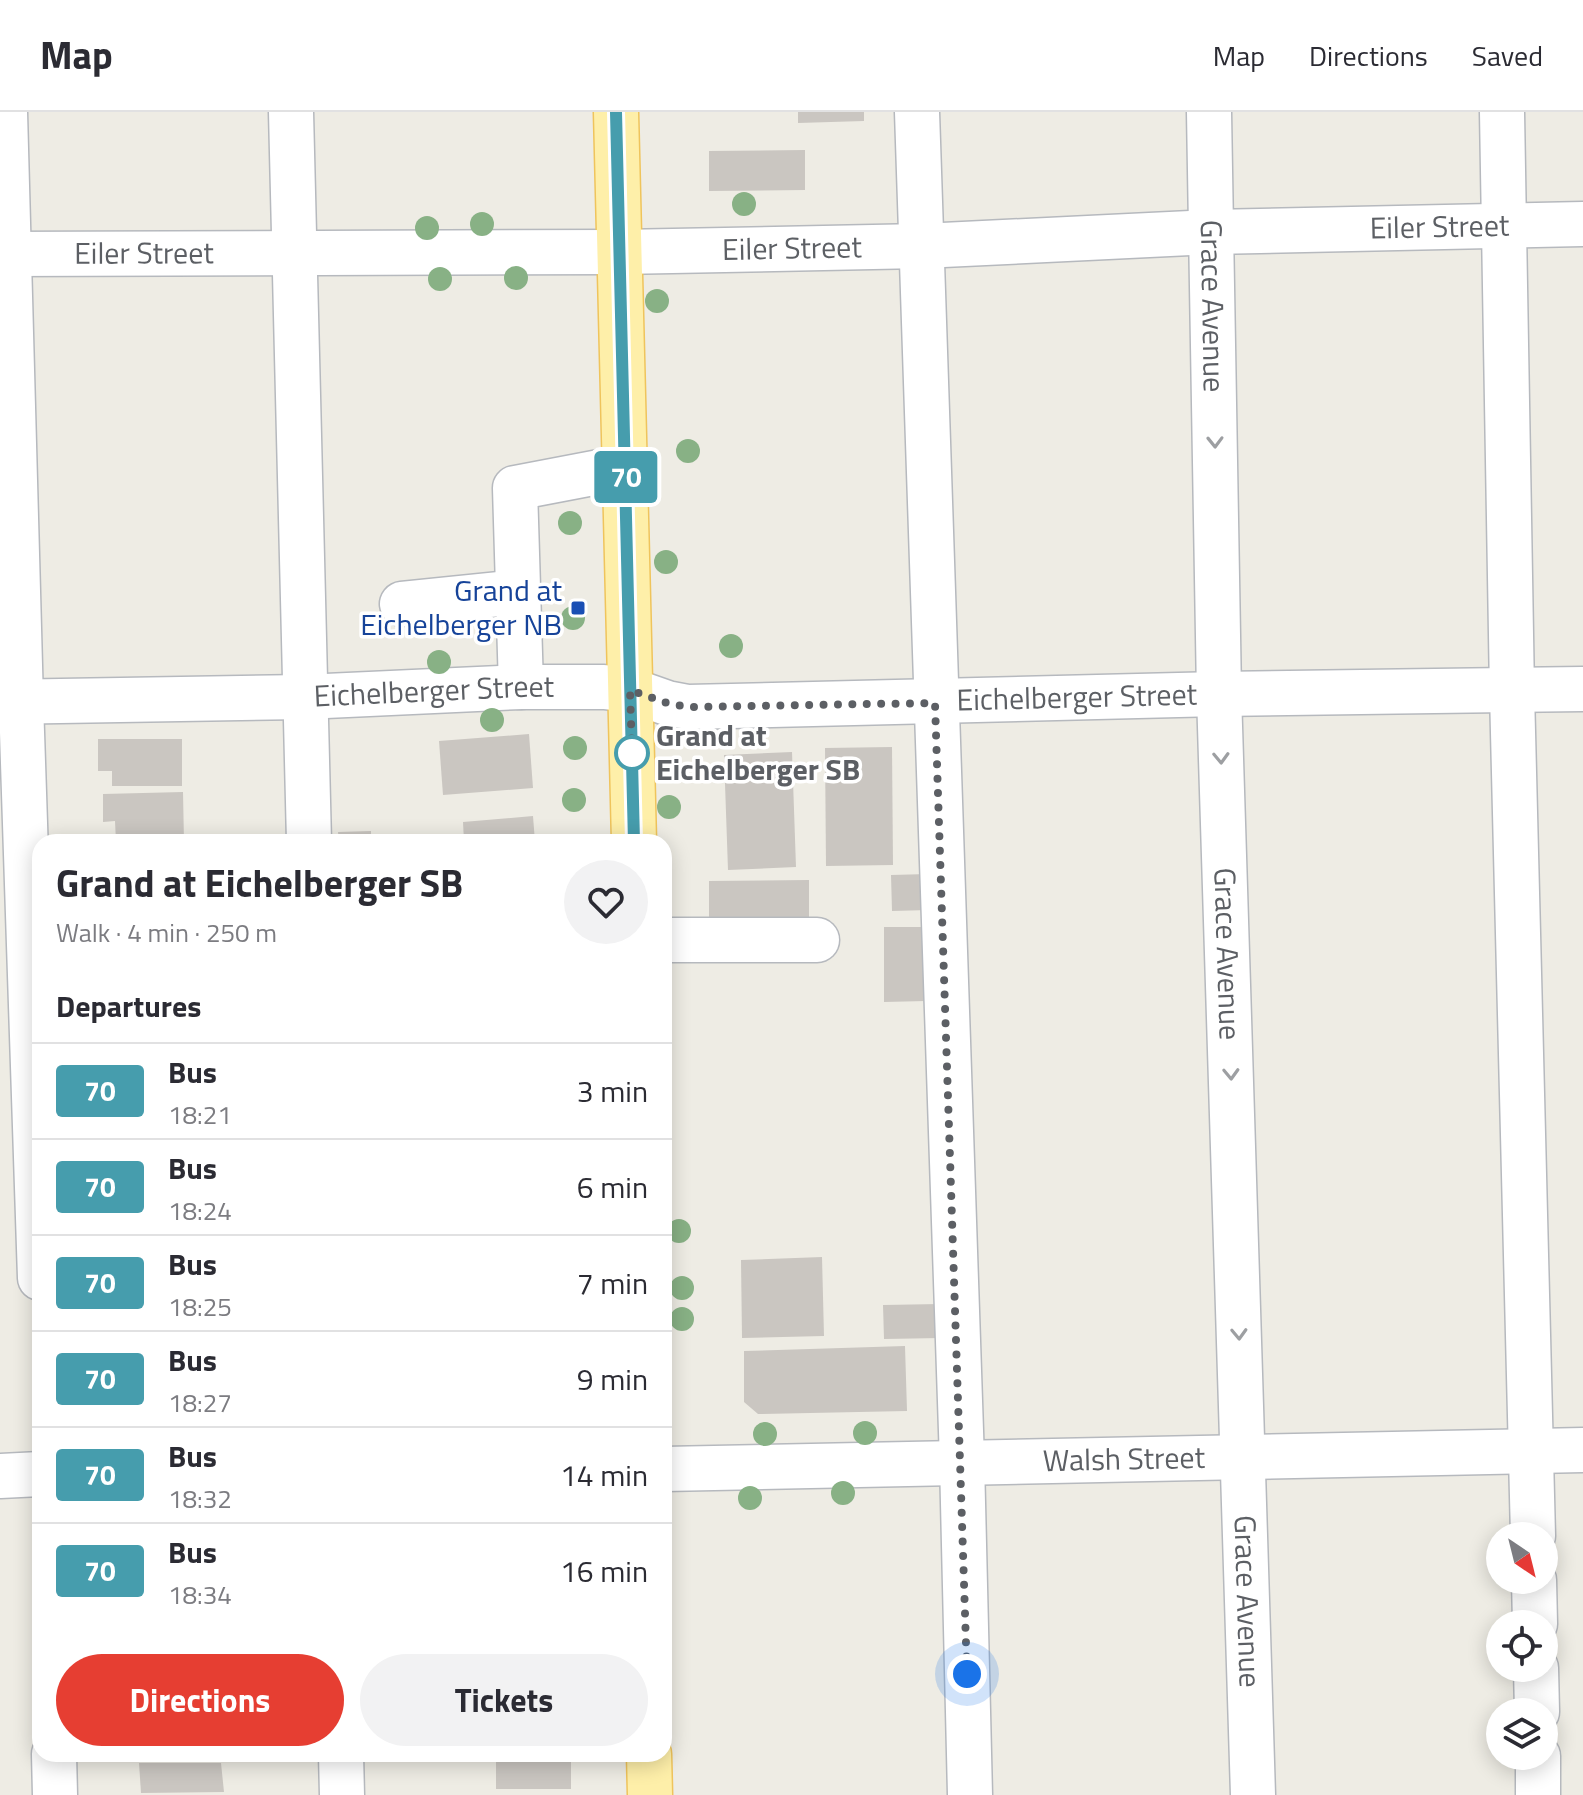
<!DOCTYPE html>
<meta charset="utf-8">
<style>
:root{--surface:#fff;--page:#f2f2f3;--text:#2b2b33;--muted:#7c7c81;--line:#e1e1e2;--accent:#e63e32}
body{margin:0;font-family:"Titillium Web",sans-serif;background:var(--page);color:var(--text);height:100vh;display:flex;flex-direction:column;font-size:30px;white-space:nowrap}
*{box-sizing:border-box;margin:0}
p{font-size:26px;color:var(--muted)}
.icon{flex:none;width:44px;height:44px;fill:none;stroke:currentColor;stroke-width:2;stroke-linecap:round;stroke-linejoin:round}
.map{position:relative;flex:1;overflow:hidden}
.side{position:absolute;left:32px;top:722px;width:640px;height:928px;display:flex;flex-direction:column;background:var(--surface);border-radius:24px;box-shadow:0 4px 20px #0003}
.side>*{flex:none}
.badge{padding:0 16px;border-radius:6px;font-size:28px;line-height:52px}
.needle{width:52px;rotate:145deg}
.buttons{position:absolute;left:1486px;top:1410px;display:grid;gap:16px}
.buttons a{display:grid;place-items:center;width:72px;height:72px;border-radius:50%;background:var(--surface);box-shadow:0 4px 20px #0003;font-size:40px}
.you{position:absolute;width:40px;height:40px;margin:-20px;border:6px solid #fff;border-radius:50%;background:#1a73e8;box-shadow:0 0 0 12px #1a73e833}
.map>.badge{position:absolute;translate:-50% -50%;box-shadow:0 0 0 4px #fff}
h2{padding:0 24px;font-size:30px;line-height:72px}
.round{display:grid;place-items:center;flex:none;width:84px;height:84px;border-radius:42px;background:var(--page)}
.head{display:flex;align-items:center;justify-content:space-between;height:136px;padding:0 24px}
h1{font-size:38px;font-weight:700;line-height:60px}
.primary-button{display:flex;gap:16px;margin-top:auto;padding:16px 24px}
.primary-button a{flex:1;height:92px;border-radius:48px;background:var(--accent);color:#fff;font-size:32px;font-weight:700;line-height:92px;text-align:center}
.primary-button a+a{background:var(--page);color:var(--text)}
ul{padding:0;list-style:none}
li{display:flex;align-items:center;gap:24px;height:96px;padding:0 24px;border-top:2px solid var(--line)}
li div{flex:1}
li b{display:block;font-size:30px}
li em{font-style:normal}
li .badge{min-width:88px;font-weight:700;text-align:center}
header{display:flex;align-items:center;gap:48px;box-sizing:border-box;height:112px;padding:0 40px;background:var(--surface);border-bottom:2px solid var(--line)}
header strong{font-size:38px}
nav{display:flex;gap:44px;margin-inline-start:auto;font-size:28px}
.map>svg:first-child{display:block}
</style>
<header>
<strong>Map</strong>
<nav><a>Map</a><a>Directions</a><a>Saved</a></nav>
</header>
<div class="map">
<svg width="1583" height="1683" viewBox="0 0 1583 1683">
<rect width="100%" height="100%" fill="#eeece4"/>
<g fill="#cac6c1">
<path d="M798,0H864V9L798,11Z"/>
<path d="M805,38V78L709,79V39Z"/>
<path d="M529,622L533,676L443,683L439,629Z"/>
<path d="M98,627H182V674H112V659H98Z"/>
<path d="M892,635L893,753L826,754L825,636Z"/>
<path d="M792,640L796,755L728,758L724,643Z"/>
<path d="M183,680L184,730H116L115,709L103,710V682Z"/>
<path d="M533,704L535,730H464L463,710Z"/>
<path d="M371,719V730H339L338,720Z"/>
<path d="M928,762L929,798L892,799L891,763Z"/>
<path d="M809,768V811H709V769Z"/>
<path d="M884,815H926V889L884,890Z"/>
<path d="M822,1145L824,1224L742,1226L741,1148Z"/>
<path d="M940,1192L941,1226L884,1227L883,1193Z"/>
<path d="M905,1234L907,1299L758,1302L744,1290V1239Z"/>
<rect x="496" y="1642" width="75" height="35"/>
<path d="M139,1651H221L224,1680L141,1681Z"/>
</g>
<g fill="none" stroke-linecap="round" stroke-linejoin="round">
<defs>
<g id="minor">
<path d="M5,0L21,590L40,1166"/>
<path d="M291,0L309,730"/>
<path d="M917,0L962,1349L970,1683"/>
<path id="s1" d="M1209,0L1219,582L1253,1683"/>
<path d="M1502,0L1512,580L1533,1424"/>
<path id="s2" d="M0,142L620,140L922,134L1211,120L1583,112"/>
<path d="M402,492L518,480"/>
<path d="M521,575L515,376L625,355"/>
<path id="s3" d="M0,590L304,585L521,575H604L630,578L667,591L688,595L1219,582L1583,577"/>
<path d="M664,828H817"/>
<path id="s4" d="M664,1357L1583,1338"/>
<path d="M0,1364L40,1362"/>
<path d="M1534,1468L1535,1512"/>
<path d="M1536,1556L1537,1600"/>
<path d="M54,1642L55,1683"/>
<path d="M341,1642L342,1683"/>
<path d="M1538,1644V1683"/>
</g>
<g id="major">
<path d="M616,0L634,730"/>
<path d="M649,1642L650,1683"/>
</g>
</defs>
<use href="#minor" stroke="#b6b9be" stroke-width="47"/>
<use href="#major" stroke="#efc45c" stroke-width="47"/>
<use href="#minor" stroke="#fff" stroke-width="44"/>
<use href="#major" stroke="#feefa9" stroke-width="44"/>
</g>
<g fill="#88b185">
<circle cx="744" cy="92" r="12"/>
<circle cx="482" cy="112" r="12"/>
<circle cx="427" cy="116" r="12"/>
<circle cx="516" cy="166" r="12"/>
<circle cx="440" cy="167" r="12"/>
<circle cx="657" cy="189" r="12"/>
<circle cx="688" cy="339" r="12"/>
<circle cx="570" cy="411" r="12"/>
<circle cx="666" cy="450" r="12"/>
<circle cx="573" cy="506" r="12"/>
<circle cx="731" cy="534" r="12"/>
<circle cx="439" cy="550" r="12"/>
<circle cx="492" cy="608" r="12"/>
<circle cx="575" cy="636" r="12"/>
<circle cx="574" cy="688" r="12"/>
<circle cx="669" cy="695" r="12"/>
<circle cx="679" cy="1119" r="12"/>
<circle cx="682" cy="1176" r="12"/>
<circle cx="682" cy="1207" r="12"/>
<circle cx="865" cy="1321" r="12"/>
<circle cx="765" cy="1322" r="12"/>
<circle cx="843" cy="1381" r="12"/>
<circle cx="750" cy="1386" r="12"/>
</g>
<defs><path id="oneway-chevron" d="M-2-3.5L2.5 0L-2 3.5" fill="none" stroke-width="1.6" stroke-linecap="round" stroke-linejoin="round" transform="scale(2)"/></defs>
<g stroke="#9d9fa2">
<use href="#oneway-chevron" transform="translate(1215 330) rotate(89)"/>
<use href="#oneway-chevron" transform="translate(1221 646) rotate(88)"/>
<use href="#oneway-chevron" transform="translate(1231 962) rotate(88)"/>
<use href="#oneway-chevron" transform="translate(1239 1222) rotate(88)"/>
</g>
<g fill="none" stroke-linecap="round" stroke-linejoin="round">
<defs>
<path id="line" d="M616,0L634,730"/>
</defs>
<use href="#line" stroke="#fff" stroke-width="18"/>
<use href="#line" stroke="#469dad" stroke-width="12"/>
<path stroke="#5c5f64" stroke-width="8" stroke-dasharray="0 14.4" d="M632,641L630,578L667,591L688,595L935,591L967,1562"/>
</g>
<rect fill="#1a4fb4" stroke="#fff" stroke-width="3" x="570" y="488" width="16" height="16" rx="4"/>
<circle fill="#fff" stroke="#469dad" stroke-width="4" cx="632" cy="641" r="16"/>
<g text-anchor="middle" stroke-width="7" stroke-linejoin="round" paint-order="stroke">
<g font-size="30" fill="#5c5f64" stroke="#fff">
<text dy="10" stroke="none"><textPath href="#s2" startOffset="1440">Eiler Street</textPath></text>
<text dy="10" stroke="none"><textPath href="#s2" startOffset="792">Eiler Street</textPath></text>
<text dy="10" stroke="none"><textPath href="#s2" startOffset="144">Eiler Street</textPath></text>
<text dy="10" stroke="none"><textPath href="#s1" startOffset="194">Grace Avenue</textPath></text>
<text dy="10" stroke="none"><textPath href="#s3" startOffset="434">Eichelberger Street</textPath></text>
<text dy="10" stroke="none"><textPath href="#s3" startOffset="1080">Eichelberger Street</textPath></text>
<text dy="10" stroke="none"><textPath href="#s1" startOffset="842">Grace Avenue</textPath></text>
<text dy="10" stroke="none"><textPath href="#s4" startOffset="460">Walsh Street</textPath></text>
<text dy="10" stroke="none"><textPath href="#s1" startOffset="1490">Grace Avenue</textPath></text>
</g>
<g font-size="30" fill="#164399" stroke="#fff" text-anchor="end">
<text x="562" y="489">Grand at<tspan x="562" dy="34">Eichelberger NB</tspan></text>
</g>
<g font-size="30" font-weight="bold" fill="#5c5f64" stroke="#fff" text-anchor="start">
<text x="656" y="634">Grand at<tspan x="656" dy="34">Eichelberger SB</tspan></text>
</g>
</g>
</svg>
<div class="buttons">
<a><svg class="needle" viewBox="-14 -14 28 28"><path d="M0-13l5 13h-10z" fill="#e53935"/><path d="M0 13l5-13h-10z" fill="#7c7c81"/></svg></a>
<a><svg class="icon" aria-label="locate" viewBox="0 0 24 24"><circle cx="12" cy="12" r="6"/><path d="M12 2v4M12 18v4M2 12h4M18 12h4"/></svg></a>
<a><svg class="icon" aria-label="layers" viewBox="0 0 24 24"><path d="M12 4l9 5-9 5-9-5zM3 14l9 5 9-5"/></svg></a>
</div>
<div class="you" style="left:967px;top:1562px"></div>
<b class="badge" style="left:626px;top:365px;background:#469dad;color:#fff">70</b>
<section class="side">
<div class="head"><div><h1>Grand at Eichelberger SB</h1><p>Walk · 4 min · 250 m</p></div><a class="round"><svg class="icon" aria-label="heart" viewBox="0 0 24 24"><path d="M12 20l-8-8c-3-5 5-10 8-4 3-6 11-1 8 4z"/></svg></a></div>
<h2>Departures</h2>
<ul>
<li><span class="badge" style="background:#469dad;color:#fff">70</span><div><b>Bus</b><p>18:21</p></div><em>3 min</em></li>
<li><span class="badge" style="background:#469dad;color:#fff">70</span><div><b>Bus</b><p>18:24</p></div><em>6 min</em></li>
<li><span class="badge" style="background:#469dad;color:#fff">70</span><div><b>Bus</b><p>18:25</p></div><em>7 min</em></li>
<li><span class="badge" style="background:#469dad;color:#fff">70</span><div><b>Bus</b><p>18:27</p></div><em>9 min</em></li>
<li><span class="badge" style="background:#469dad;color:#fff">70</span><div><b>Bus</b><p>18:32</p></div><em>14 min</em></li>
<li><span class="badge" style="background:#469dad;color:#fff">70</span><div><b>Bus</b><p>18:34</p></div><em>16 min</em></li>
</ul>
<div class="primary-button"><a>Directions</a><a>Tickets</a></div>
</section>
</div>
